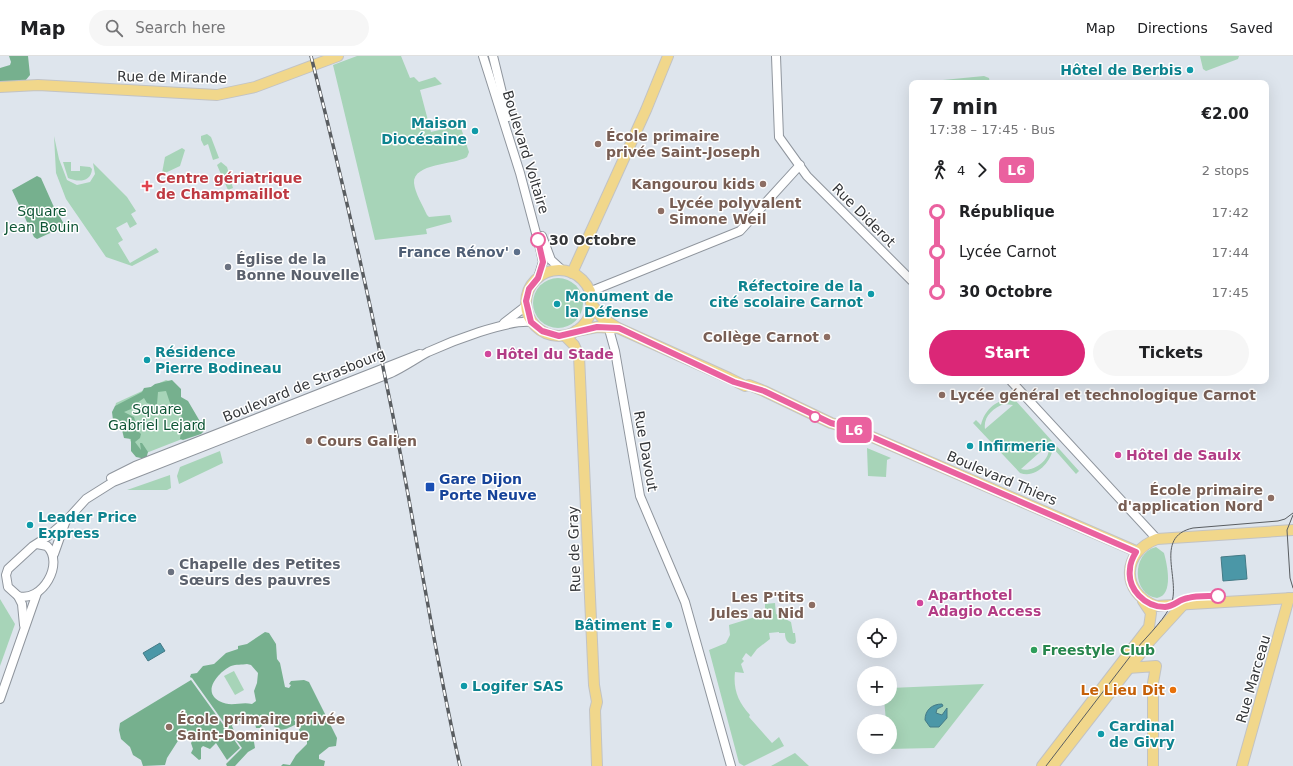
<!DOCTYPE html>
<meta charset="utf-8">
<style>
:root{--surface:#fff;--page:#f6f6f6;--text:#202124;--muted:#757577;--line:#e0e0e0;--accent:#db2777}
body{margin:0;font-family:"DejaVu Sans",sans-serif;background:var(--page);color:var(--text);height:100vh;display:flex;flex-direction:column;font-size:15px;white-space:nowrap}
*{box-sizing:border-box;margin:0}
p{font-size:13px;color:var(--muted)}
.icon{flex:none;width:22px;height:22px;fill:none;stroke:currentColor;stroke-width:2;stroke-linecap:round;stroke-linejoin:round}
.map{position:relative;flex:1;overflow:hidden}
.sheet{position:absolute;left:909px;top:24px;width:360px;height:304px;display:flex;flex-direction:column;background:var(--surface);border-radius:8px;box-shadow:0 4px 16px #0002}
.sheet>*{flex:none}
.badge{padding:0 8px;border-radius:6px;font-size:14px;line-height:26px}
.controls{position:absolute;left:857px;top:562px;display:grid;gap:8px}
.controls a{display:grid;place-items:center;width:40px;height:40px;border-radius:50%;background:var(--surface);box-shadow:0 4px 16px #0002;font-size:20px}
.map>.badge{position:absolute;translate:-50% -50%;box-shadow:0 0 0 2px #fff}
.legs{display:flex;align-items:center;gap:6px;height:44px;padding:0 20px;font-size:13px}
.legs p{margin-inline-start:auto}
.headline{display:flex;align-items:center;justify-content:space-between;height:68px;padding:0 20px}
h1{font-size:22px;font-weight:800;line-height:30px}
.primary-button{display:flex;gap:8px;margin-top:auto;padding:8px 20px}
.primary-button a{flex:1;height:46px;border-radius:24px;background:var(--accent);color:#fff;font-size:16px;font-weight:800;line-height:46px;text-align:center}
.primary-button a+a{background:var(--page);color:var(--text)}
ul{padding:0 20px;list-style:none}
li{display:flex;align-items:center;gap:14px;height:40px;font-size:15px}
li i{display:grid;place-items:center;width:6px;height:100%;margin:0 5px;background:currentColor}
li i::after{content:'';width:10px;height:10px;margin:-5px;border:3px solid;border-radius:50%;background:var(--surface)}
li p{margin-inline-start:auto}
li:first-child i{background:linear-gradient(#0000 50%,currentColor 0)}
li:last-child i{background:linear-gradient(currentColor 50%,#0000 0)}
header{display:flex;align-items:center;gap:24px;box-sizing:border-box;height:56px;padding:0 20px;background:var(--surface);border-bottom:1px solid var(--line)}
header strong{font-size:19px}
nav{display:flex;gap:22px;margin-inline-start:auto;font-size:14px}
.search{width:280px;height:36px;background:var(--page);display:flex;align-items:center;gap:10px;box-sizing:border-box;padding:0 14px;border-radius:22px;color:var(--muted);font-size:15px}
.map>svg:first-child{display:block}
</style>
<header>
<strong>Map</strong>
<div class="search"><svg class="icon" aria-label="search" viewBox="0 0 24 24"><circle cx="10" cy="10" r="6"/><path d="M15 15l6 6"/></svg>Search here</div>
<nav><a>Map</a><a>Directions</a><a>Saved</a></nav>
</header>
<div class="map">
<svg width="1293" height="710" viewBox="0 0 1293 710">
<rect width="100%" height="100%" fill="#dee5ed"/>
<g fill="#a7d4b8" fill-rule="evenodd">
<path d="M357,0H401L410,22L414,21L419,26L435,21L442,28L420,34L431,76L460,69L469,96L467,101C454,109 413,107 414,127C415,137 423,150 427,159L429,161L450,159L452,166L426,173L427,178L375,184L333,9Z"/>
<path d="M1200,0H1239L1238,3L1206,15L1203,13Z"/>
<path d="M984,20L989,22L990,27H942L943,24Z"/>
<path d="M207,78L211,81L219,102L213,104L208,88L204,90L201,84V80Z"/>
<path d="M54,80L59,103L67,124L77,129L90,126L95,118L93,107L127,141L136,155L131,158L137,168L130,172L127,166L116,172L123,184L118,187L130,207L156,192L159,196L132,210L106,201L66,143L56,117Z"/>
<path d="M182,92L185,94L180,110L163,118L162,117L165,101Z"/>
<path d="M63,106H71V115H80V110L90,111L92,113C91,127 77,126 68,122Z"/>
<path d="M221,106L227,111L233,132L228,134L217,109Z"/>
<circle cx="558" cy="247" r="25"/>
<path d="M166,324L169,325L201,371L200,376L141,399L136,397L115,351L116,347Z"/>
<path d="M1007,335L1079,415L1076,418L1053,392C1051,406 1036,423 1020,417L973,367L976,364L981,369C984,356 994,344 1009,344L1004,338ZM1004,348L1013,349L985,373C983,361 993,352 1004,348ZM1048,389C1053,402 1034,417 1021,413Z"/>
<path d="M867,392L891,402L887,404L886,421L868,420Z"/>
<path d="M220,395L223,407L179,428L177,420L180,411Z"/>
<path d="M170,419L171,432L167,434H127Z"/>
<path d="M1156,491L1164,497C1167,508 1174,539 1157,542C1132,539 1131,497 1156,491Z"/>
<path d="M0,543L15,568L0,610Z"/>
<path d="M775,547L776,558L791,566L793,577H795L796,586L794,588C787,588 785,583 785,577H779V576L769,577L770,583L757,593L751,601L746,597L742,603L744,605L741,608L744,617L735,616C733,633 738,646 750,659L749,661L772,687L779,681L784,690L744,710L739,707L709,594L726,587L730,579L729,569L765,558V548Z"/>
<path d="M234,615L244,634L235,639L224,620Z"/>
<path d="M984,628L934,692L887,693V691H890V665H886L884,643H890V632Z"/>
<path d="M795,697L809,710H771Z"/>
</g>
<g fill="#76b08e" fill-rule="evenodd">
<path d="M9,0H28L30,19L25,25L0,27V12L10,9L11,6Z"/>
<path d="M37,120L41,122L53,149L64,168L61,172L37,183L34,181L12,134Z"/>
<path d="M172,324L181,333V341L188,345L205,374L201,378L183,384L180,383L182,368L181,357L170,347L166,335L158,336L157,348L154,349L147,347L144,342L137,347L133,348L131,353L124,356L134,361L138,375L141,378L140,382L135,386L141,394L140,387H142L148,396L146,403L136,401L131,395V383L124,382L121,370L113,364L112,356L115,350L142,336L144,332L151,331L155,328Z"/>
<path d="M265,576L269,577L276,588L277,603L280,607L285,631L289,632L291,629L289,628L291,625L304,624L309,626L337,682L336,690L329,691L319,699V703L325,705L324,710H281L283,708L290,709L296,699L307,688V685L299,674L302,667L298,661L294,664L297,668C289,671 281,678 274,670L276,662L272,658L260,672H256L254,662C247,666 240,663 233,667L232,670L237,682C243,678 247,676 253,680L255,692L248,696L235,710H227L226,708L242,692L192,622L190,621L191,618L197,617L203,610L214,608L226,597L238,593V590L247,588ZM247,608L251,609L258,617L257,627L254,635L256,645L252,648C240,645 232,652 219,645C201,635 220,615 231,610C236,608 242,609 247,608Z"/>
<path d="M191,624L240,692L227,704L216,687L210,693L203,690L201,692V703L199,704L191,697L193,693L191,687L196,679L191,677H183L167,702L165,709L143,710L141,704L133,699L130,691L121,683L119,674L120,667Z"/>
</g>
<g fill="#4b97a7" stroke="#447a86">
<path d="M1245,499L1247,523L1223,525L1221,501Z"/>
<path d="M160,587L165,595L148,605L143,597Z"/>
<path d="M942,648L943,650L937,653L936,657L942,659L947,652V662L939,671H930L925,664C925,654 932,648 942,648Z"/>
</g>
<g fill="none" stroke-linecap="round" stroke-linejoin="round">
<defs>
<g id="minor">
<path d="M483,0L520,117L541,196L543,206L538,222"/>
<path d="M493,0L508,61"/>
<path d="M776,0L779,81L807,120L912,225"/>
<path d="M542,180L551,204L562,214"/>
<path d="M589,236L740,175L800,109"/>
<path d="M607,266L615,295L640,440L685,546L731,710"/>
<path d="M504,267L526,250"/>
<path d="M1011,325L1157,483"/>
<path d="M111,422L135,410L420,298"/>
<path d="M37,488L47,490C65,507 42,547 18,540L8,531L6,519L8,513L33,490L47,481L66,465L86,443L113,426L391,317C404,311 415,303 428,296C452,285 506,264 531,266"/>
<path d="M54,498L65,467"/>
<path d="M18,540L22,548L24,569"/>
<path d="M0,643L37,537"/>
</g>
<g id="major">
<path d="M0,31L38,29L217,39L255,31L338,0"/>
<circle cx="559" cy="247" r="33"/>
<path d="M572,217L646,54L668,0"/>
<path d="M591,247L602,262L618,272L729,322L745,330L749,329L764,335L831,367L856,374L1136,495"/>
<path d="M576,275L597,271L615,272"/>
<path d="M565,280L574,289L579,300L594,629L597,646L595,654L597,710"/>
<path d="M1293,474L1157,483C1122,496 1120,536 1156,550L1293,542"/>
<path d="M1128,612L1156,610L1153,627V710"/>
<path d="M1042,710L1149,571L1151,557L1143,545"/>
<path d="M1053,710L1150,585L1183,549"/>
<path d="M1242,710L1289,542"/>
</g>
</defs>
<use href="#minor" stroke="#8f959d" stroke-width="10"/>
<use href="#major" stroke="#c2c3c4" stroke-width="12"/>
<use href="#minor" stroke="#fff" stroke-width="8"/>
<use href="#major" stroke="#f1d78b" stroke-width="10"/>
<g stroke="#595d61" stroke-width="1">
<path d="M1293,459L1287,474L1290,522L1293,532"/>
<path d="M1046,710C1075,673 1103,635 1132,598C1144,583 1161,568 1170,551C1183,526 1152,481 1193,472L1278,465L1285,463L1293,457"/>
</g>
<defs>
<path id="rail" d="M311,0C345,134 376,270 402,406C421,507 437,609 460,710"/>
</defs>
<use href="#rail" stroke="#595d61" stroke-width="3.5"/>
<use href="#rail" stroke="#fff" stroke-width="2" stroke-dasharray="6" stroke-linecap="butt"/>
</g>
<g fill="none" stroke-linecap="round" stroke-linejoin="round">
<defs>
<path id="line-1" d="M538,184L543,206L538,222L529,233L526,245L531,266L542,275L559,280L597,271L619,272L734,326L764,335L831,367L856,374L1136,496C1133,501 1130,507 1130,513C1127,533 1145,551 1165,551C1175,550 1179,543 1188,542C1197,539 1209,540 1218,540"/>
</defs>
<use href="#line-1" stroke="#fff" stroke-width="9"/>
<use href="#line-1" stroke="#ea619f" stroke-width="6"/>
</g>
<g fill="#0f9aa8" stroke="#fff" stroke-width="1.5">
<circle cx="1190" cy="14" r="4"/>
<circle cx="475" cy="75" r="4"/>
<circle cx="871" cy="238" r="4"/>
<circle cx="557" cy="248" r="4"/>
<circle cx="147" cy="304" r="4"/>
<circle cx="970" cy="390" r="4"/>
<circle cx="30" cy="469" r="4"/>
<circle cx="669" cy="569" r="4"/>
<circle cx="464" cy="630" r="4"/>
<circle cx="1101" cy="678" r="4"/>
</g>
<g fill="#8d6e63" stroke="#fff" stroke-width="1.5">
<circle cx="598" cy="88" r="4"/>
<circle cx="763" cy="128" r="4"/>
<circle cx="661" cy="155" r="4"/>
<circle cx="827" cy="281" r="4"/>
<circle cx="942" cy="339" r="4"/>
<circle cx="309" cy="385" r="4"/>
<circle cx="1271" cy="442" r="4"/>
<circle cx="812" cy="549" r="4"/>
<circle cx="169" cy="671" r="4"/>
</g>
<path fill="#e0444e" stroke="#fff" stroke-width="1.5" d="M145 124h4v4h4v4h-4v4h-4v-4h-4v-4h4z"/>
<g fill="#fff" stroke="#ea619f" stroke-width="2">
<circle cx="538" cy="184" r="7"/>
<circle cx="815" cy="361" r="5"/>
<circle cx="1218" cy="540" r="7"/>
</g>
<circle fill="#5c6f8a" stroke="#fff" stroke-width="1.5" cx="517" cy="196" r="4"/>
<g fill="#6b7280" stroke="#fff" stroke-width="1.5">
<circle cx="228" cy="211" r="4"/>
<circle cx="171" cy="516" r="4"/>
</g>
<g fill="#d1479c" stroke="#fff" stroke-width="1.5">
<circle cx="488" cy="298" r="4"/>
<circle cx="1118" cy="399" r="4"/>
<circle cx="920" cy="547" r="4"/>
</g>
<rect fill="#1a4fb4" stroke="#fff" stroke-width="1.5" x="425" y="426" width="10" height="10" rx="2"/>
<circle fill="#2e9e5b" stroke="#fff" stroke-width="1.5" cx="1034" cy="594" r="4"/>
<circle fill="#e8710a" stroke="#fff" stroke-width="1.5" cx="1173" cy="634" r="4"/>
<g text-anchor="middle" stroke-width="3" stroke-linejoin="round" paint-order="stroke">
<g font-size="14" font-weight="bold" fill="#0d838f" stroke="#fff" text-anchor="start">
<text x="1182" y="19" text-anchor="end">Hôtel de Berbis</text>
<text x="467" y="72" text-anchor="end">Maison<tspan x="467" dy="16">Diocésaine</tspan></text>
<text x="863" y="235" text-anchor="end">Réfectoire de la<tspan x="863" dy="16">cité scolaire Carnot</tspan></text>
<text x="565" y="245">Monument de<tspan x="565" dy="16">la Défense</tspan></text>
<text x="155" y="301">Résidence<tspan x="155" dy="16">Pierre Bodineau</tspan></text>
<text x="978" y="395">Infirmerie</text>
<text x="38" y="466">Leader Price<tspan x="38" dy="16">Express</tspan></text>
<text x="661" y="574" text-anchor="end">Bâtiment E</text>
<text x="472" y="635">Logifer SAS</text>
<text x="1109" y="675">Cardinal<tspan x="1109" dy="16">de Givry</tspan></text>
</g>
<g font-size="14" fill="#343639" stroke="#fff">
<text transform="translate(172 21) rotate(1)" y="5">Rue de Mirande</text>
<text transform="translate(526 96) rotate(73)" y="5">Boulevard Voltaire</text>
<text transform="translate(864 159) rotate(45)" y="5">Rue Diderot</text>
<text transform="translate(304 329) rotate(-22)" y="5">Boulevard de Strasbourg</text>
<text transform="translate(646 395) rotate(80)" y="5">Rue Davout</text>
<text transform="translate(1002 422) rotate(23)" y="5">Boulevard Thiers</text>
<text transform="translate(574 493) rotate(-92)" y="5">Rue de Gray</text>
<text transform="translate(1253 623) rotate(-74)" y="5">Rue Marceau</text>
</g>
<g font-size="14" font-weight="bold" fill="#785e54" stroke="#fff" text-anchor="start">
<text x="606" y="85">École primaire<tspan x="606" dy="16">privée Saint-Joseph</tspan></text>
<text x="755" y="133" text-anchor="end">Kangourou kids</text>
<text x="669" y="152">Lycée polyvalent<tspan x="669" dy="16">Simone Weil</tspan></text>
<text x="819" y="286" text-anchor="end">Collège Carnot</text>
<text x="950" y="344">Lycée général et technologique Carnot</text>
<text x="317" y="390">Cours Galien</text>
<text x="1263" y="439" text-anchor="end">École primaire<tspan x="1263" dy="16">d'application Nord</tspan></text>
<text x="804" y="546" text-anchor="end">Les P'tits<tspan x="804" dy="16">Jules au Nid</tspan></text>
<text x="177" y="668">École primaire privée<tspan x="177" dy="16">Saint-Dominique</tspan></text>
</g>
<g font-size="14" font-weight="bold" fill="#be3a42" stroke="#fff" text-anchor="start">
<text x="156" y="127">Centre gériatrique<tspan x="156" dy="16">de Champmaillot</tspan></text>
</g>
<g font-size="14" fill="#0e5535" stroke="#fff">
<text x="42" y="160">Square<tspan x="42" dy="16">Jean Bouin</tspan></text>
<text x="157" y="358">Square<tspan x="157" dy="16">Gabriel Lejard</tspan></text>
</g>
<g font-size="14" font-weight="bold" fill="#343639" stroke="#fff" text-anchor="start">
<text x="549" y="189">30 Octobre</text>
</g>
<g font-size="14" font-weight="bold" fill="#4e5e75" stroke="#fff" text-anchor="end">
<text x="509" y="201">France Rénov'</text>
</g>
<g font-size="14" font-weight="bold" fill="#5b616d" stroke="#fff" text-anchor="start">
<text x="236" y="208">Église de la<tspan x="236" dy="16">Bonne Nouvelle</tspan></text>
<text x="179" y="513">Chapelle des Petites<tspan x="179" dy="16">Sœurs des pauvres</tspan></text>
</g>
<g font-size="14" font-weight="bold" fill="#b23c85" stroke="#fff" text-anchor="start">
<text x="496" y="303">Hôtel du Stade</text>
<text x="1126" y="404">Hôtel de Saulx</text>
<text x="928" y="544">Aparthotel<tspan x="928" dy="16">Adagio Access</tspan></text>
</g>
<g font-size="14" font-weight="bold" fill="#164399" stroke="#fff" text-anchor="start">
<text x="439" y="428">Gare Dijon<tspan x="439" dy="16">Porte Neuve</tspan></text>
</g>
<g font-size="14" font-weight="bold" fill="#27864d" stroke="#fff" text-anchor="start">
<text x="1042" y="599">Freestyle Club</text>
</g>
<g font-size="14" font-weight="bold" fill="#c56008" stroke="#fff" text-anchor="end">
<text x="1165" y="639">Le Lieu Dit</text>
</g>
</g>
</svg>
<div class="controls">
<a><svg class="icon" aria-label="locate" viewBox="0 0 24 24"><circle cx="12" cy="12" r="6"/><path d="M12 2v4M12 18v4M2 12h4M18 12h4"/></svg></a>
<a>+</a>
<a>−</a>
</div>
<b class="badge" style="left:854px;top:374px;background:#ea619f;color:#fff">L6</b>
<section class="sheet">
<div class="headline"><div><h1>7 min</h1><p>17:38 – 17:45 · Bus</p></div><b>€2.00</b></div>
<div class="legs"><svg class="icon" aria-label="walk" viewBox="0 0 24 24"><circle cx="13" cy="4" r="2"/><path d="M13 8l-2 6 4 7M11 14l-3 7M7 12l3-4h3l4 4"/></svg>4<svg class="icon" aria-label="forward" viewBox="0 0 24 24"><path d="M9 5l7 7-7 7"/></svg><b class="badge" style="background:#ea619f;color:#fff">L6</b><p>2 stops</p></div>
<ul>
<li><i style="color:#ea619f"></i><b>République</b><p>17:42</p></li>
<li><i style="color:#ea619f"></i><span>Lycée Carnot</span><p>17:44</p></li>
<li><i style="color:#ea619f"></i><b>30 Octobre</b><p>17:45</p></li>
</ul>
<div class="primary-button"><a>Start</a><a>Tickets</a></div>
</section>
</div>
